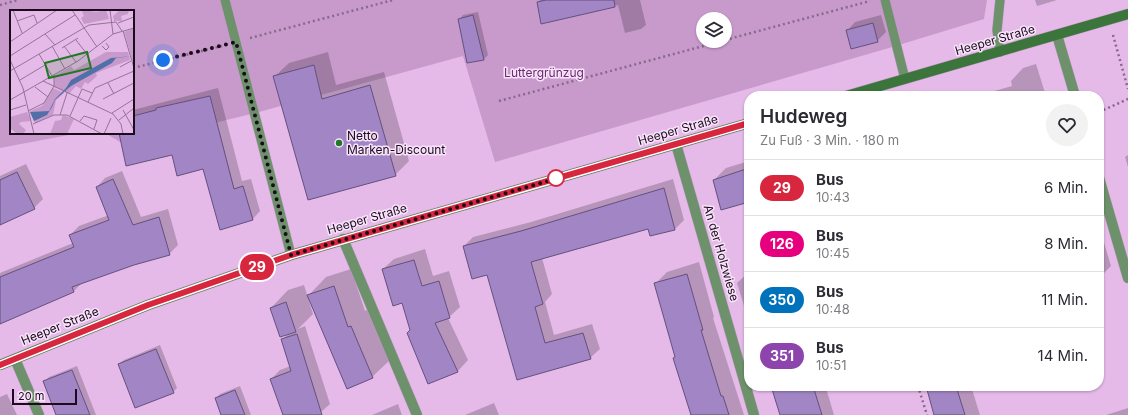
<!DOCTYPE html>
<html lang="de">
<meta charset="utf-8">
<style>
:root{--surface:#fff;--page:#f2f2f3;--text:#2b2b33;--muted:#7c7c81;--line:#e1e1e2}
body{margin:0;font-family:Inter,sans-serif;background:var(--page);color:var(--text);height:100vh;display:flex;flex-direction:column;font-size:15px;white-space:nowrap}
*{box-sizing:border-box;margin:0}
p{font-size:13px;color:var(--muted)}
.icon{flex:none;width:22px;height:22px;fill:none;stroke:currentColor;stroke-width:2;stroke-linecap:round;stroke-linejoin:round}
.map{position:relative;flex:1;overflow:hidden}
.drawer{position:absolute;left:744px;top:91px;width:360px;height:300px;display:flex;flex-direction:column;background:var(--surface);border-radius:16px;box-shadow:0 1px 3px #0004}
.drawer>*{flex:none}
.badge{padding:0 8px;border-radius:13px;font-size:14px;line-height:26px}
.controls{position:absolute;left:696px;top:12px;display:grid;gap:8px}
.controls a{display:grid;place-items:center;width:36px;height:36px;border-radius:50%;background:var(--surface);box-shadow:0 1px 3px #0004;font-size:20px}
.scale{position:absolute;left:12px;bottom:10px;width:65px;box-sizing:border-box;padding-left:4px;border:2px solid #1a0c1c;border-top:0;font-size:11px;line-height:14px;white-space:nowrap;color:#1a0c1c;-webkit-text-stroke:3px #f9e3fb;paint-order:stroke}
.you{position:absolute;width:20px;height:20px;margin:-10px;border:3px solid #fff;border-radius:50%;background:#1a73e8;box-shadow:0 0 0 6px #1a73e833}
.map>.badge{position:absolute;translate:-50% -50%;box-shadow:0 0 0 2px #fff}
.round{display:grid;place-items:center;flex:none;width:42px;height:42px;border-radius:21px;background:var(--page)}
.headline{display:flex;align-items:center;justify-content:space-between;height:68px;padding:0 16px}
h1{font-size:19px;font-weight:600;line-height:30px}
ul{padding:0;list-style:none}
li{display:flex;align-items:center;gap:12px;height:56px;padding:0 16px;border-top:1px solid var(--line)}
li div{flex:1}
li b{display:block;font-size:15px}
li em{font-style:normal}
li .badge{min-width:44px;font-weight:700;text-align:center}
.map>svg:first-child{display:block}
</style>
<div class="map">
<svg width="1128" height="415" viewBox="0 0 1128 415">
<rect width="100%" height="100%" fill="#e5bae8"/>
<path fill="#c89acc" fill-rule="evenodd" d="M0,0H987L984,19L889,48L495,162L463,56L259,112L125,145L105,133L74,134L0,148ZM11,11H133V133H11ZM703,19H725V41H703Z"/>
<g fill="#0003">
<path d="M540,0H640L646,25L641,29L625,33L618,5L542,23L538,3Z"/>
<path d="M1035,0H1057L1037,6Z"/>
<path d="M478,12L488,55L484,59L459,20L463,15Z"/>
<path d="M881,15L886,32L877,41L847,31L855,22Z"/>
<path d="M328,52L336,85L384,72L409,161L395,175L274,77L289,63Z"/>
<path d="M1036,64L1046,96H977L1012,86L1011,81L1023,68Z"/>
<path d="M218,88L242,181L251,179L260,211L252,220L203,168L172,154L120,133H133V110Z"/>
<path d="M1128,155V167L1125,157Z"/>
<path d="M749,161V201L714,180L726,168Z"/>
<path d="M26,164L43,199L34,208L0,223V176Z"/>
<path d="M122,171L141,217L168,209L178,245L169,254L133,264L82,283L74,291L0,323V273L73,243L70,235L79,226L109,215L97,187L105,178Z"/>
<path d="M673,179L684,220L675,229L648,228L542,258L552,294L545,302L554,335L592,324L600,349L590,358L518,379L487,274L464,246L473,237L531,222Z"/>
<path d="M1099,226L1111,266L1099,278Z"/>
<path d="M425,249L433,276L449,271L460,307L448,318L468,360L458,371L428,383L402,302L383,269L394,259Z"/>
<path d="M699,262L714,317L713,318L744,415H691L674,358L676,356L655,284L667,272Z"/>
<path d="M351,269L365,311L368,309L390,360L372,377L309,295L326,277Z"/>
<path d="M749,272V307L745,309L737,283Z"/>
<path d="M304,285L313,314L298,329L305,326L330,404L321,412L313,415H284L271,379L280,370L291,366L283,339L289,333L271,308L288,290Z"/>
<path d="M1099,295L1104,311L1099,316Z"/>
<path d="M160,345L177,388L173,392L119,364L124,360Z"/>
<path d="M77,366L96,415H58L44,382L49,377Z"/>
<path d="M240,386L251,415H222L216,398L220,394Z"/>
<path d="M772,386H821L822,389L826,388L834,415H781Z"/>
<path d="M927,386H971L980,415H935Z"/>
<path d="M7,394L17,415H0V397Z"/>
<path d="M494,403L499,415H465Z"/>
<path d="M398,404L402,415H372Z"/>
<path d="M1128,408V415H1106Z"/>
</g>
<g fill="#a185c5" stroke="#65507f">
<path d="M546,0H614L615,7L541,24L537,2Z"/>
<path d="M473,15L484,60L467,63L458,19Z"/>
<path d="M873,23L878,42L851,49L846,30Z"/>
<path d="M314,65L322,99L370,85L396,176L308,200L273,76Z"/>
<path d="M210,96L234,189L243,186L253,220L220,230L203,169L177,176L172,155L126,166L119,133H133V116L156,110V108Z"/>
<path d="M749,168V202L721,210L713,180Z"/>
<path d="M17,172L35,209L0,225V180Z"/>
<path d="M113,179L133,225L159,217L170,255L134,265L72,287L74,292L0,324V277L74,247L69,235L109,220L96,187Z"/>
<path d="M664,188L675,230L650,236L648,229L531,262L543,304L535,307L545,343L583,333L591,359L517,380L487,275L472,279L463,246L521,231Z"/>
<path d="M414,260L422,286L439,281L450,318L435,323L458,372L428,384L407,333L410,330L402,303L393,306L382,269Z"/>
<path d="M687,274L703,330H701L721,396H723L729,415H691L673,358L675,357L654,283Z"/>
<path d="M334,286L348,327L351,326L373,378L347,389L307,295Z"/>
<path d="M286,302L296,332L280,337L270,308Z"/>
<path d="M297,334L322,415H283L270,379L291,371L281,339Z"/>
<path d="M156,349L174,393L135,408L118,364Z"/>
<path d="M72,370L90,415H56L43,381Z"/>
<path d="M771,386H813L822,415H780Z"/>
<path d="M926,386H956L965,415H934Z"/>
<path d="M235,390L245,415H221L215,398Z"/>
</g>
<g fill="none" stroke-linecap="round" stroke-linejoin="round">
<defs>
<g id="service">
<path d="M225,0L291,255"/>
<path d="M885,0L905,79"/>
<path d="M1000,0L997,30L1000,52"/>
</g>
<g id="minor">
<path d="M1057,35L1075,96"/>
<path d="M676,144L754,415"/>
<path d="M1099,178L1128,278"/>
<path d="M343,239L417,415"/>
<path d="M15,359L39,415"/>
</g>
<g id="secondary">
<path d="M846,96L1128,14"/>
<path d="M0,365L148,305L291,255L749,123"/>
</g>
</defs>
<use href="#service" stroke="#c09bc3" stroke-width="10"/>
<use href="#minor" stroke="#c09bc3" stroke-width="11"/>
<use href="#secondary" stroke="#c09bc3" stroke-width="11"/>
<g stroke="#876a8a" stroke-width="2.5" stroke-dasharray="2 3" stroke-linecap="butt">
<path d="M0,5L18,0"/>
<path d="M1113,35L1128,89"/>
<path d="M250,38L393,0"/>
<path d="M725,40L870,1"/>
<path d="M133,68L222,46"/>
<path d="M499,101L722,41"/>
<path d="M1099,112L1128,99"/>
<path d="M918,386L927,415"/>
</g>
<use href="#service" stroke="#6d926b" stroke-width="9"/>
<use href="#minor" stroke="#6d926b" stroke-width="10"/>
<use href="#secondary" stroke="#3c753b" stroke-width="10"/>
</g>
<g fill="none" stroke-linecap="round" stroke-linejoin="round">
<defs>
<path id="line" d="M0,365L148,305L291,255L749,123"/>
</defs>
<use href="#line" stroke="#fff" stroke-width="9"/>
<use href="#line" stroke="#d7263d" stroke-width="6"/>
<path stroke="#1a0c1c" stroke-width="4" stroke-dasharray="0 7.2" d="M163,60L236,42L291,255L562,177L556,178"/>
</g>
<circle fill="#227825" stroke="#f9e3fb" stroke-width="1.5" cx="339" cy="143" r="4"/>
<circle fill="#fff" stroke="#d7263d" stroke-width="2" cx="556" cy="178" r="8"/>
<g text-anchor="middle" stroke-width="3" stroke-linejoin="round" paint-order="stroke">
<g font-size="12" fill="#1a0c1c" stroke="#f9e3fb">
<text transform="translate(995 40) rotate(-16)" y="4">Heeper Straße</text>
<text transform="translate(678 130) rotate(-16)" y="4">Heeper Straße</text>
<text transform="translate(367 219) rotate(-16)" y="4">Heeper Straße</text>
<text transform="translate(721 253) rotate(74)" y="4">An der Holzwiese</text>
<text transform="translate(60 326) rotate(-22)" y="4">Heeper Straße</text>
</g>
<g font-size="12" fill="#682b6f" stroke="#f9e3fb">
<text x="544" y="77">Luttergrünzug</text>
</g>
<g font-size="12" fill="#1a0c1c" stroke="#f9e3fb" text-anchor="start">
<text x="347" y="140">Netto<tspan x="347" dy="14">Marken-Discount</tspan></text>
</g>
</g>
<g transform="translate(10 10)">
<rect width="124" height="124" fill="#e5bae8"/>
<path d="M74,0L86,2L96,0L99,9L74,14L71,8L74,6L72,2ZM110,0H119L118,4L111,6L112,11H104L103,6ZM124,18V56L114,22ZM96,42H118L120,50L86,63L87,66L78,74L75,72L71,79L66,76L59,84L44,77V66L61,56L64,60ZM43,78L54,83L46,90L43,105L25,113L20,101L32,96ZM17,102L21,111L11,112L9,114L16,120L13,124H7L0,118V107ZM53,105L64,109L57,124H40L45,111L51,110Z" fill="#c89acc"/>
<path d="M124,46L106,48L102,53L61,76L45,90L42,97L37,105L24,111L20,102L39,101L45,89L56,78L61,70L101,48Z" fill="#526fa9"/>
<path fill="none" stroke="#947496" stroke-width="1" d="M3,0L12,23M62,0L87,37M100,0L103,24M7,11L24,5L27,13M108,13L124,7M113,21L124,58M35,24L45,35M66,30L77,44M0,32L47,0M42,36L55,59M54,36L66,52M92,36L96,40L99,37L96,33M52,38L68,28M29,44L42,66M0,46L65,5M0,50L13,78L24,124M110,57L121,51M0,61L79,15L106,12L112,21M10,70L35,55M33,71L103,104L111,114L113,124M98,73L104,84M25,77L38,87M93,89L124,73M0,90L68,51L103,24L124,18M78,92L85,78L124,61M0,100L16,95M113,100L124,120M18,101L34,93L44,76V65M102,103L124,89M50,105L57,83M60,106L72,79L82,83M109,110L124,98M70,111L74,106L87,110L84,119M23,114L44,105H57L92,124M94,124L101,108"/>
<path fill="#227825" fill-opacity="0.15" stroke="#227825" stroke-width="2" d="M77,42L81,58L39,68L35,53Z"/>
<rect width="124" height="124" fill="none" stroke="#1a0c1c" stroke-width="2"/>
</g>
</svg>
<div class="controls">
<a><svg class="icon" aria-label="layers" viewBox="0 0 24 24"><path d="M12 4l9 5-9 5-9-5zM3 14l9 5 9-5"/></svg></a>
</div>
<div class="scale">20 m</div>
<div class="you" style="left:163px;top:60px"></div>
<b class="badge" style="left:257px;top:267px;background:#d7263d;color:#fff">29</b>
<section class="drawer">
<div class="headline"><div><h1>Hudeweg</h1><p>Zu Fuß · 3 Min. · 180 m</p></div><a class="round"><svg class="icon" aria-label="heart" viewBox="0 0 24 24"><path d="M12 20l-8-8c-3-5 5-10 8-4 3-6 11-1 8 4z"/></svg></a></div>
<ul>
<li><span class="badge" style="background:#d7263d;color:#fff">29</span><div><b>Bus</b><p>10:43</p></div><em>6 Min.</em></li>
<li><span class="badge" style="background:#e6007e;color:#fff">126</span><div><b>Bus</b><p>10:45</p></div><em>8 Min.</em></li>
<li><span class="badge" style="background:#0072bc;color:#fff">350</span><div><b>Bus</b><p>10:48</p></div><em>11 Min.</em></li>
<li><span class="badge" style="background:#8e44ad;color:#fff">351</span><div><b>Bus</b><p>10:51</p></div><em>14 Min.</em></li>
</ul>
</section>
</div>
